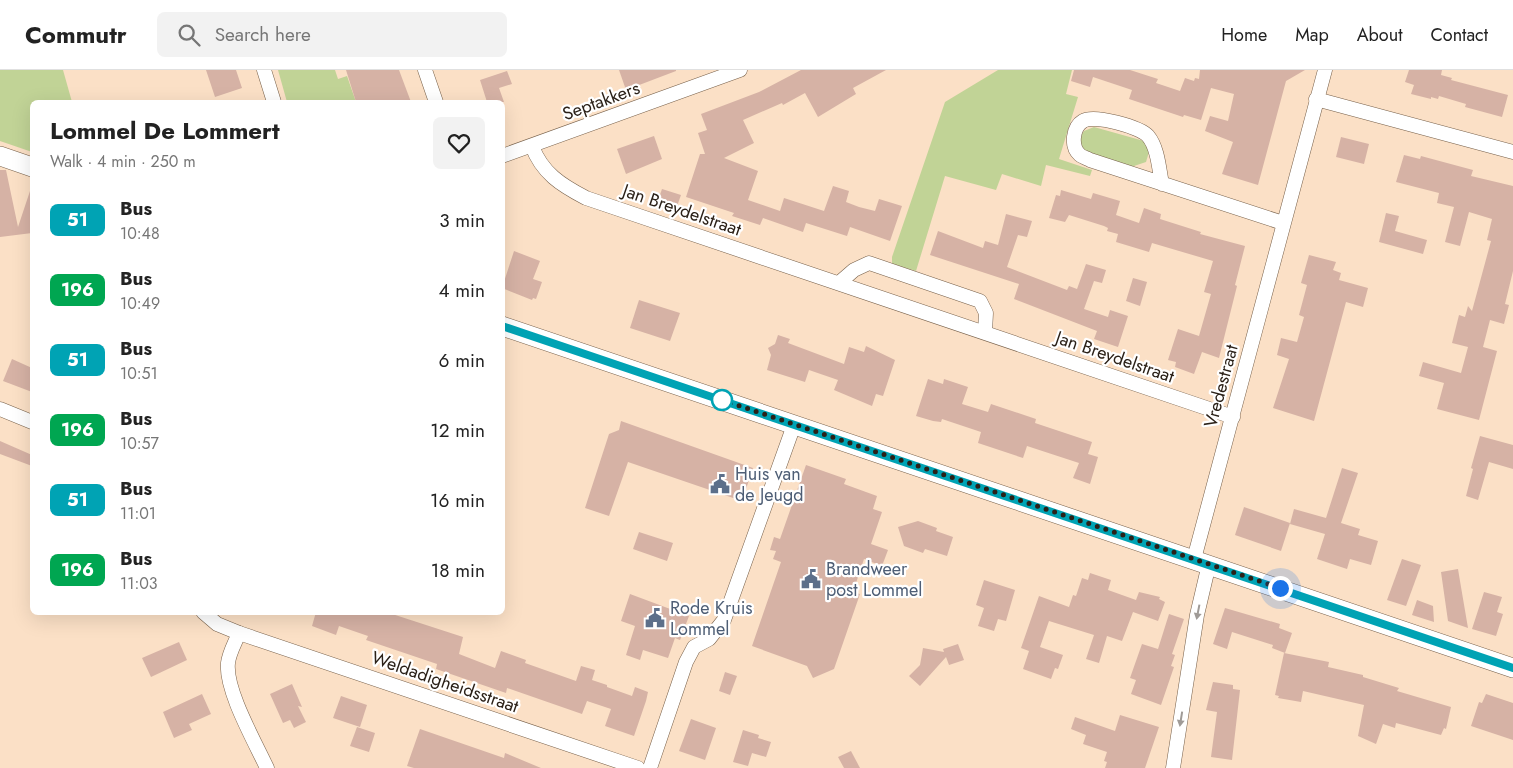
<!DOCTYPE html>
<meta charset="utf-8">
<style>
:root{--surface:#fff;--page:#f2f2f2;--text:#222;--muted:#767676;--line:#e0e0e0}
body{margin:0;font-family:Jost,sans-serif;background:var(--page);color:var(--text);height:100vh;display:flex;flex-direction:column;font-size:19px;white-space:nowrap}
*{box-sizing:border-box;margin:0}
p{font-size:16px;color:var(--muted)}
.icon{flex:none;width:28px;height:28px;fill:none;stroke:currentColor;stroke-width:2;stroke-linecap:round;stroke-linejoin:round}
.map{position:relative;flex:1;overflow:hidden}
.side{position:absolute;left:30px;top:30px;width:475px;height:515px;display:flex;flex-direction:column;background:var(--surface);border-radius:8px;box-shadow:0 5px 20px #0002}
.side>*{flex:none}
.badge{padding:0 10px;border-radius:8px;font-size:18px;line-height:32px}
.you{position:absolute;width:25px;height:25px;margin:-12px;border:4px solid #fff;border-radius:50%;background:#1a73e8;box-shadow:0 0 0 8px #1a73e833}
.map>.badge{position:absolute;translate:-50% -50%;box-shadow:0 0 0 2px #fff}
.round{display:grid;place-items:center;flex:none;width:52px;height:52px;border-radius:8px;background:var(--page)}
.summary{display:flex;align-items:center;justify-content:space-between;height:85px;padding:0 20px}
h1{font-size:24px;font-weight:700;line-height:38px}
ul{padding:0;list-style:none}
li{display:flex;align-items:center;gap:15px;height:70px;padding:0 20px}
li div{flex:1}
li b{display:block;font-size:19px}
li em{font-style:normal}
li .badge{min-width:55px;font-weight:700;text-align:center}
header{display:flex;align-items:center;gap:30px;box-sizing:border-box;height:70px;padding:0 25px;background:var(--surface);border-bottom:1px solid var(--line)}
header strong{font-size:24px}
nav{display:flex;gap:28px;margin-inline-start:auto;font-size:18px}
.search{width:350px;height:45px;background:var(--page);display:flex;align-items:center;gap:12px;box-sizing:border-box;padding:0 18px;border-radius:8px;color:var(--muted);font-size:19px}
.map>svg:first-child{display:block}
</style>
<header>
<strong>Commutr</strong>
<div class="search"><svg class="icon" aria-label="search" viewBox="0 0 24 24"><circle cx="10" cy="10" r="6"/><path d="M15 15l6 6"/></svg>Search here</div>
<nav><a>Home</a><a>Map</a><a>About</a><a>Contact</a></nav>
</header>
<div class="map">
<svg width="1513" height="698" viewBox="0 0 1513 698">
<rect width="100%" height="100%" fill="#fbe0c6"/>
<g fill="#c1d396">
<path d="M0,0H63L72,32H32V82L0,71Z"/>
<path d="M278,0H335L338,9L347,6L356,32H287Z"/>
<path d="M998,0H1072L1066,24L1078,27L1059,89L1092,100L1090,106L1046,95L1041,116L1002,104L996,120L945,106L916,201L892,194V187L945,32Z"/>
<path d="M1094,57L1144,71L1149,82L1146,92L1131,97L1084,81L1079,69L1084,61Z"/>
</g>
<g fill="#d6b2a5">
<path d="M206,0H236L242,18L215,27Z"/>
<path d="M346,0H399L411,32H356Z"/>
<path d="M619,0H676V1L626,20Z"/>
<path d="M801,0H886L853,18L856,24L818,47L805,23L783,35L782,33L743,50L754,73L724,88L758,101L748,130L780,141L784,128L824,141L833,116L849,121L846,132L859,137L875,141L879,129L902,136L890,171L850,157L847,166L806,153L803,162L763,148L760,155L732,146L734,143L686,127L700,84H705L698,63L707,60L701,44L759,22Z"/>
<path d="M1074,0H1130L1158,9L1156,13L1180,21L1185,8L1194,11L1195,8L1199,9L1200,0H1305L1286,11L1258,115L1222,104L1233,72L1205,61L1210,46L1228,51L1234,24L1211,18L1201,50L1184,45L1183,47L1129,29L1132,20L1093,7L1090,17L1071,11Z"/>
<path d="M1409,0H1442L1441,5L1452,8L1451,10L1508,25L1502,47L1465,37L1466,34L1439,26L1438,29L1431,27V29L1411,24L1414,15L1405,12Z"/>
<path d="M507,1L512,14L499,18L504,32H487L480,10Z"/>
<path d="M654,66L662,89L626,104L617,79Z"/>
<path d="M1341,67L1369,74L1364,94L1336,87Z"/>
<path d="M1404,85L1420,89L1421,86L1473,100L1471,106L1513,116V201L1505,234L1509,235L1504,254L1490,250L1483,277L1497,281L1479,350L1437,339L1444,313L1419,306L1423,292L1461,303L1468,277L1452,273L1459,245L1465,247L1468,236L1472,241L1491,171L1487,170L1492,149L1469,142L1460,176L1445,172L1454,137L1437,133L1439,123L1396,112Z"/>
<path d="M0,100H6L18,157L30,121H32V163L0,167Z"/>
<path d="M662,119L681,125L675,142L656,136Z"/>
<path d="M1061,120L1091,129L1093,123L1120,131L1116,145L1139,153L1144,138L1161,144L1160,149L1201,162L1200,164L1245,176L1235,215L1237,216L1219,288L1202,282L1194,304L1175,297L1176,292L1168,290L1178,259L1199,266L1211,224L1204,222L1213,191L1152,173L1149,182L1116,172L1118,164L1107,161L1108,158L1104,156L1069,145L1065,152L1049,148L1056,125L1060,126Z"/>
<path d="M1386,143L1399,146L1395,161L1427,170L1423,184L1379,172Z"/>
<path d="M1006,144L1032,151L1027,167L1018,165L1007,197L1067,220L1069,216L1077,219L1086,194L1106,200L1102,213L1094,211L1084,239L1108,247L1110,240L1128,246L1118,277L1094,269L1097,261L1014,229L1019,214L930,185L938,161L983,178L985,171L998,175Z"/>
<path d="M514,181L540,191L533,209L542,212L536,229L533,228L532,230L502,218Z"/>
<path d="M1309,185L1336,192L1333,200L1341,203L1339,210L1368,218L1363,237L1346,232L1314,351L1273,338L1289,289L1277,285L1281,268L1297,272L1304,247L1299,245L1307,215L1301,213Z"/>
<path d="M1133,208L1147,212L1140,236L1126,231Z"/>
<path d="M639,230L680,243L670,271L630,258Z"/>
<path d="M778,265L790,269L788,273L844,294L849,277L864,282L866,276L895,290L883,326L876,324L872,336L834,320L838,310L809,300L805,312L767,300L771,285L768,278L775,274Z"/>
<path d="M12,289L32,298V322L3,311Z"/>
<path d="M928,309L943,314L944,309L968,317L962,334L988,342L991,334L1036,349L1035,353L1092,372L1088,384L1098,387L1090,414L1073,408L1079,393L1027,376L1023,388L978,373L981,362L942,349L941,352L933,351L916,346Z"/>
<path d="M621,351L753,398L742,431L628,392L609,446L585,438L609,364L619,360Z"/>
<path d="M1480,366L1513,375V399L1489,392L1478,430L1466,426L1473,399L1471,398Z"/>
<path d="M0,371L32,385V396L0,384Z"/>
<path d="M806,395L846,409L844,414L877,426L873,439L882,442L871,474L888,480L882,496L864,489L853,522L860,524L834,599L813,608L807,596L752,576L781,492L773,489L776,481L770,480L774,467L780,469Z"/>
<path d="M1342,398L1358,403L1341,453L1360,459L1358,465L1378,471L1371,495L1350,489L1347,499L1317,489L1325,464L1290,454L1294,439L1326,448Z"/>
<path d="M1244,437L1290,453L1281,481L1235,465Z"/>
<path d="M918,451L937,458L936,461L953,467L947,486L925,479L923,483L904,476L898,457Z"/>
<path d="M639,462L673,473L667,491L633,479Z"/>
<path d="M1402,489L1421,495L1406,536L1387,530Z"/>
<path d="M1458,499L1461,517L1468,558L1448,551L1441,502Z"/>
<path d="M1090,503L1111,510L1108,520L1136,530L1139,522L1160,527L1159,529L1165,532L1158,551L1133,542L1122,571L1107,566L1099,593L1086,589L1094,565L1049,551L1040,577L1063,585L1058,599L1055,598L1051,609L1023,599L1029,581L1021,578L1039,526L1069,537L1073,525L1076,526L1082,508L1088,510Z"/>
<path d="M984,510L1015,520L1006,551L998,549L994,561L978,556L984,538L976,535Z"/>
<path d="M1484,522L1502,527L1497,542L1503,544L1496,566L1472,559Z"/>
<path d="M630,524L689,546L680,570L675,568L668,588L643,580L640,590L626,585L635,556L621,551Z"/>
<path d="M1417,530L1433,536L1434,552L1412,545Z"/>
<path d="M1225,538L1280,554L1279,558L1292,563L1285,583L1272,578L1273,575L1232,562L1227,579L1213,574Z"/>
<path d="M316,542H386L463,567L459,584L495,598L501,581L526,590L525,593L576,611L581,596L595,600L592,610L607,615V617L632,626L635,617L648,622L646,631L634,666L605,656L611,639L587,631L582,644L507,618L506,623L436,599L437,594L366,570L368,566L339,556L336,565L312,556Z"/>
<path d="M1169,544L1184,549L1172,584L1175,585L1171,596L1174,597L1161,635L1131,624L1136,610L1130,608L1142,574L1158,579Z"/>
<path d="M179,572L187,590L151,607L142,588Z"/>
<path d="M958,574L964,590L949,595L946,587L920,616L909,606L920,595L923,578L944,582L943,579Z"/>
<path d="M1284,583L1329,592L1328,597L1363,605V607L1399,618L1397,621L1451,637L1446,659L1444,658L1441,665L1396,653L1395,658L1383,654L1376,674L1358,666L1364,635L1303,621L1301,632L1278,628L1279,626L1275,625Z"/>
<path d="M725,602L737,606L730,625L719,621Z"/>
<path d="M1213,612L1233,615V619L1240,620L1232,690L1211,687L1217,642L1206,640Z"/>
<path d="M292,614L302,637L298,636L306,652L294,658L290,650L283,653L270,624Z"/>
<path d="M202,624L211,644L189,654L192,660L174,668L163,642Z"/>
<path d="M1486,624L1513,633V670L1471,656L1479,632L1482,633Z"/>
<path d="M341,626L367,635L360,657L333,648Z"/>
<path d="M1120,645L1159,657L1145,698H1105L1107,692L1104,691L1107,682L1083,674L1086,665L1071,659L1075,647L1115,661Z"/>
<path d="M691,649L716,658L705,690L679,681Z"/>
<path d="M357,657L375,663L369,682L350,676Z"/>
<path d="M420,659L504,688L505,683L541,698H414L407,696Z"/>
<path d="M743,660L759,665L758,668L771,672L766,687L752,683L748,696L733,692Z"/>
<path d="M851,681L860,698H844L838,687Z"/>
</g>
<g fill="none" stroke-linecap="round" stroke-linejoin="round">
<defs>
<g id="street">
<path d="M264,0L274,32"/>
<path d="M425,0L436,32"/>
<path d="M1316,29L1513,82"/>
<path d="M532,76C542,103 561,115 586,128L1233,347"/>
<path d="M502,86L740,0"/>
<path d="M1162,114C1159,99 1158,78 1148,66C1140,57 1094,44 1083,51C1073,57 1070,76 1080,85C1082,87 1087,88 1090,90L1283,153"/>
<path d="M839,213L854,200L869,193L980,231L986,243L985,262"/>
<path d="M0,339L32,352"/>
<path d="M1194,489L1325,0"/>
<path d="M203,542L217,554L239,563L638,698"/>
<path d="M239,563C235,573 229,583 228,593C225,620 255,672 267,698"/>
<path d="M650,698L686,592L694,577L709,569L724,550L794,355"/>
<path d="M1173,698L1197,545L1209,494"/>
</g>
<g id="secondary">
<path d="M0,86L32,97"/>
<path d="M502,256L1513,598"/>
</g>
</defs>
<use href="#street" stroke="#77604a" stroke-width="15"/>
<use href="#secondary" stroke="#77604a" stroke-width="20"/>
<use href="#street" stroke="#fff" stroke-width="14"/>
<use href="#secondary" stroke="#fff" stroke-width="19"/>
</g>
<defs><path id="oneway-solid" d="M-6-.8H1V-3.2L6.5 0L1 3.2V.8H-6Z" transform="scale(1.25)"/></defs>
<g fill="#a09b97">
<use href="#oneway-solid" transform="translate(1198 542) rotate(101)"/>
<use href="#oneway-solid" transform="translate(1181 649) rotate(99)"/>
</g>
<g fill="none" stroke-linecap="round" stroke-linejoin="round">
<defs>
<path id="line" d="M502,256L1513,598"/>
</defs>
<use href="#line" stroke="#fff" stroke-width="11"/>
<use href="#line" stroke="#00a3b4" stroke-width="8"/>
<path stroke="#2b2118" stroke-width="5" stroke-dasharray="0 9" d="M722,330L1280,518"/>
</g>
<defs>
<symbol id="civic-bare" viewBox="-9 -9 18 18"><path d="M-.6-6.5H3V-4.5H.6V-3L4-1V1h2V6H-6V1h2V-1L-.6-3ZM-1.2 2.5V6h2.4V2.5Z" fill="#5c6f8a" stroke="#fff" stroke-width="2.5" paint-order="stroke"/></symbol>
</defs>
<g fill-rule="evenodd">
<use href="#civic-bare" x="706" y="400" width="28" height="28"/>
<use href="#civic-bare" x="797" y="495" width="28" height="28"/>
<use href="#civic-bare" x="641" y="534" width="28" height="28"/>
</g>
<circle fill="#fff" stroke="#00a3b4" stroke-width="2.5" cx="722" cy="330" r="10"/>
<g text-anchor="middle" stroke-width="4.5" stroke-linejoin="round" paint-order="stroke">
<g font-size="18" fill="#2b2118" stroke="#fff">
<text transform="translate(601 31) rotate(-20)" y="6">Septakkers</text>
<text transform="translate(682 140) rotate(19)" y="6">Jan Breydelstraat</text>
<text transform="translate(1115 287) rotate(19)" y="6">Jan Breydelstraat</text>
<text transform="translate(1221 316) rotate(-75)" y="6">Vredestraat</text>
<text transform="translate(445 612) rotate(19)" y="6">Weldadigheidsstraat</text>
</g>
<g font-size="18" fill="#4e5e75" stroke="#fff" text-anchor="start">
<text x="735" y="410">Huis van<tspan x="735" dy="21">de Jeugd</tspan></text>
<text x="826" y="505">Brandweer<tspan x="826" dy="21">post Lommel</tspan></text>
<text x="670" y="544">Rode Kruis<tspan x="670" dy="21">Lommel</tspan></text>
</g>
</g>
</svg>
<div class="you" style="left:1280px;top:518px"></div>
<section class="side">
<div class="summary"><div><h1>Lommel De Lommert</h1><p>Walk · 4 min · 250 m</p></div><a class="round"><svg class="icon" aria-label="heart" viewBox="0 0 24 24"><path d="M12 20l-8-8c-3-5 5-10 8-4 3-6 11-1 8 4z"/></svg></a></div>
<ul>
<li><span class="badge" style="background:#00a3b4;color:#fff">51</span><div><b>Bus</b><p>10:48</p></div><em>3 min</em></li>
<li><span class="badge" style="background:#00a651;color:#fff">196</span><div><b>Bus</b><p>10:49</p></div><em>4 min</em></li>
<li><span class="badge" style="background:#00a3b4;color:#fff">51</span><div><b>Bus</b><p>10:51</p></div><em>6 min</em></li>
<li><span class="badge" style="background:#00a651;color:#fff">196</span><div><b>Bus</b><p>10:57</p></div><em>12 min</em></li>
<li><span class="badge" style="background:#00a3b4;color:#fff">51</span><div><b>Bus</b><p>11:01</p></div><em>16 min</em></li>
<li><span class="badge" style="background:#00a651;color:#fff">196</span><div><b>Bus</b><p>11:03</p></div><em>18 min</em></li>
</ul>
</section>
</div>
